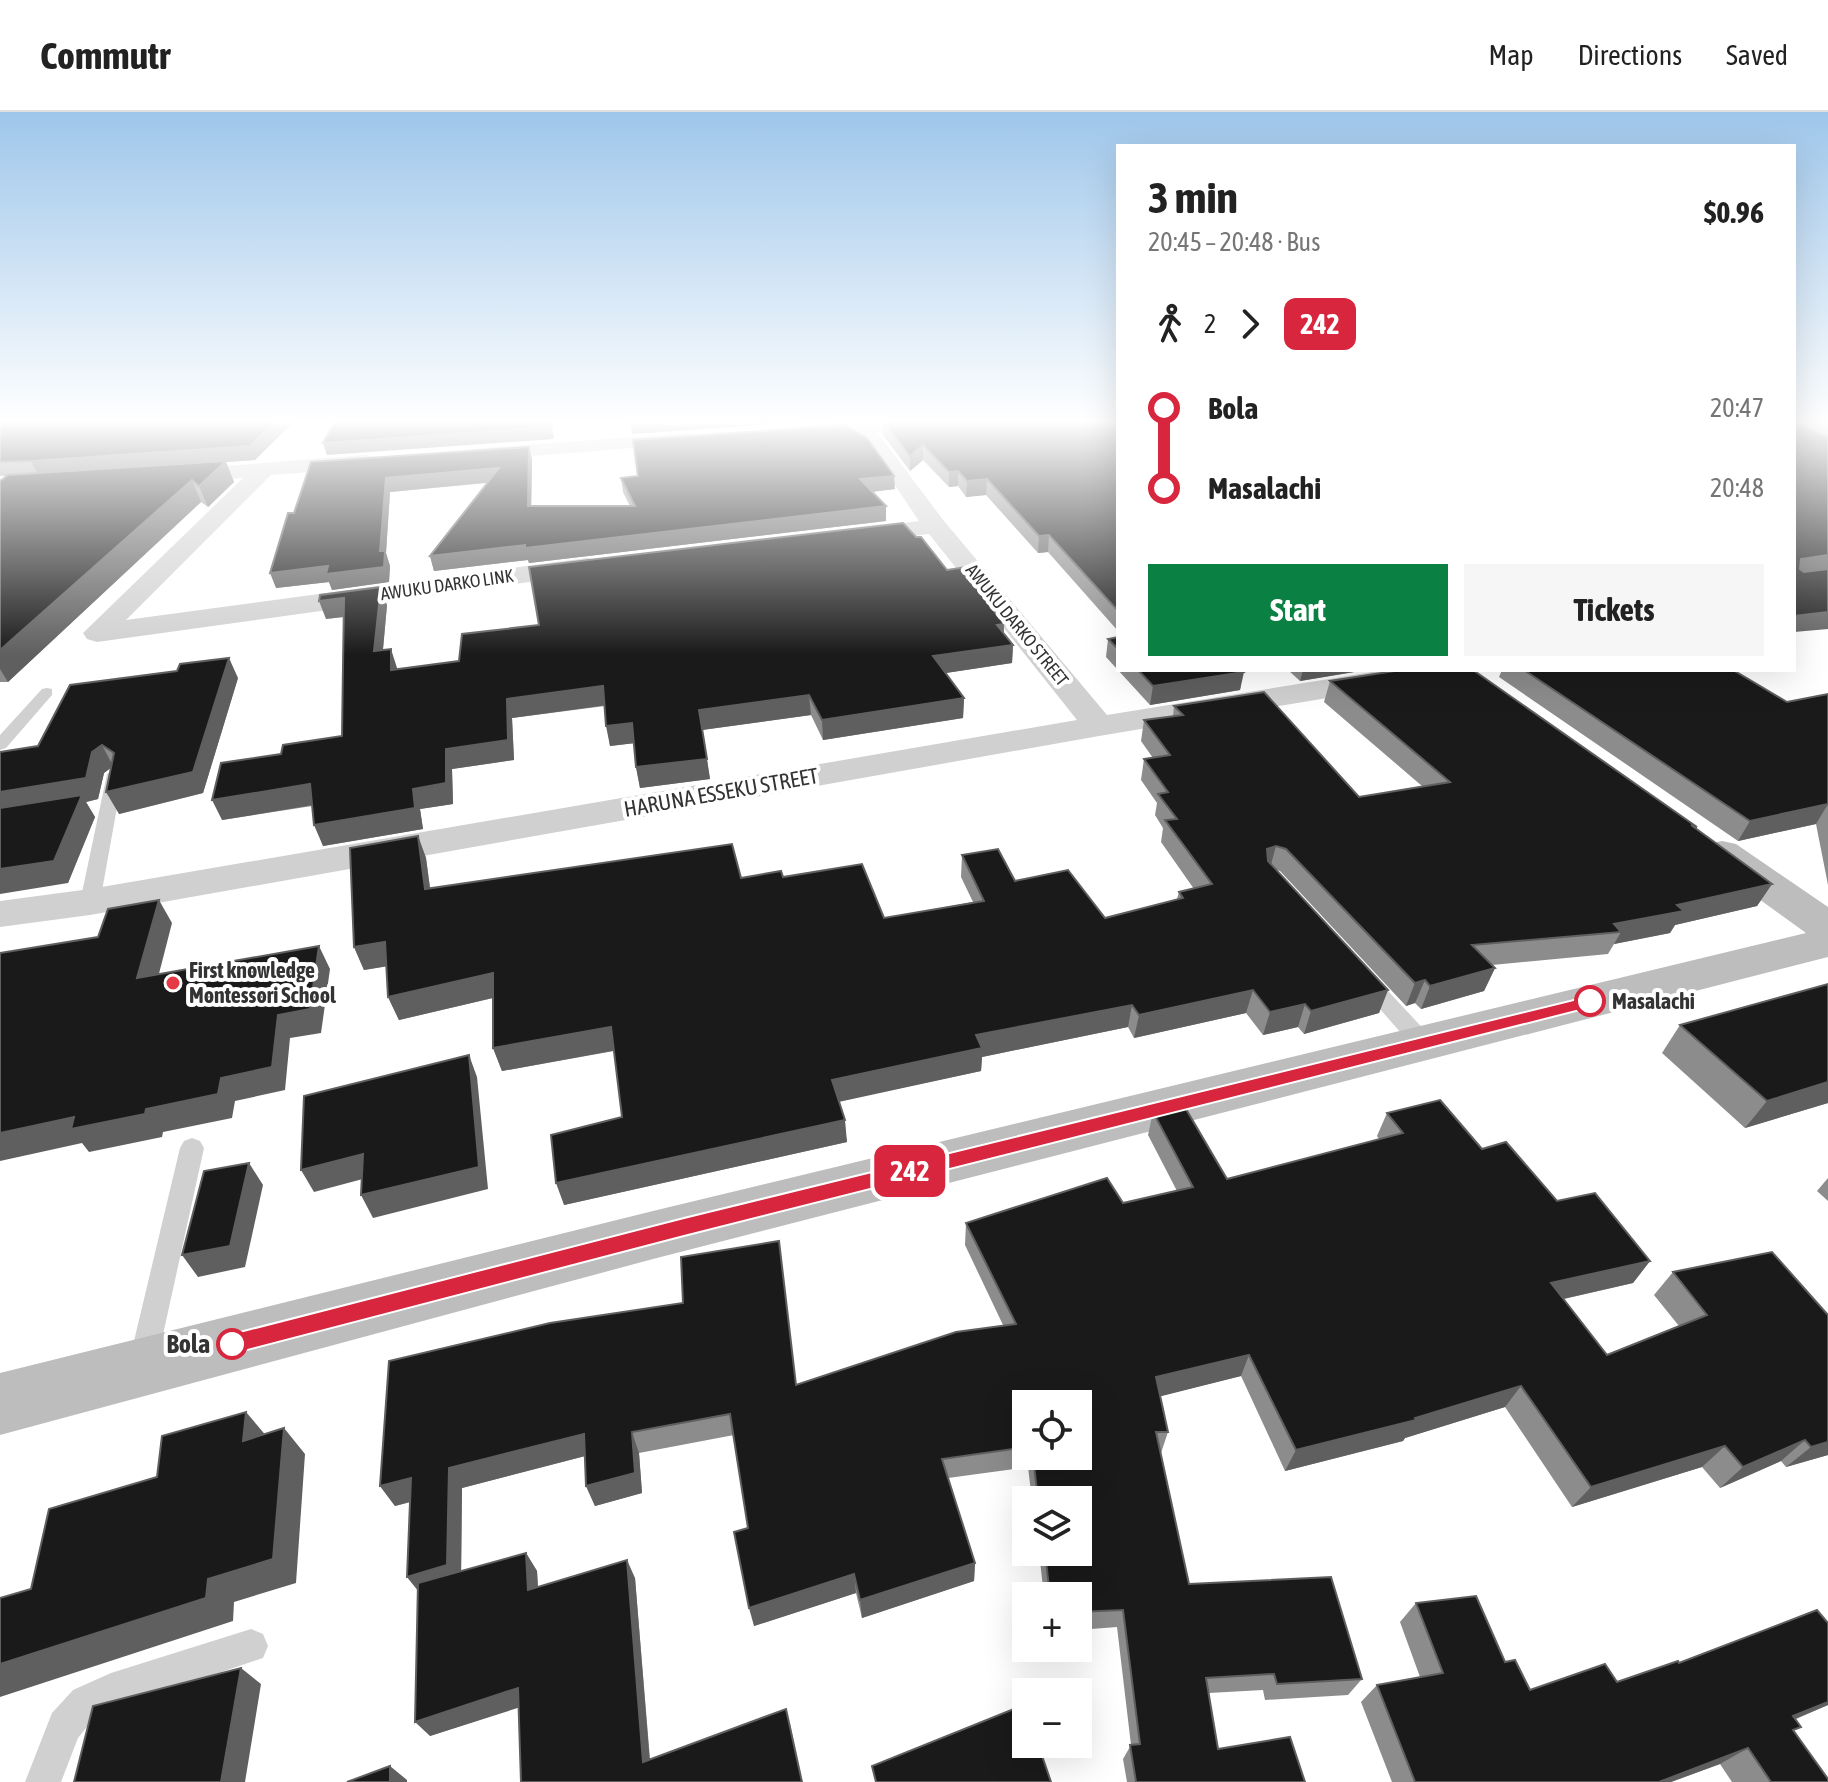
<!DOCTYPE html>
<meta charset="utf-8">
<style>
:root{--surface:#fff;--page:#f6f6f6;--text:#222;--muted:#767676;--line:#e0e0e0;--accent:#0b8043}
body{margin:0;font-family:"Asap Condensed",sans-serif;background:var(--page);color:var(--text);height:100vh;display:flex;flex-direction:column;font-size:30px;white-space:nowrap}
*{box-sizing:border-box;margin:0}
p{font-size:26px;color:var(--muted)}
.icon{flex:none;width:44px;height:44px;fill:none;stroke:currentColor;stroke-width:2;stroke-linecap:round;stroke-linejoin:round}
.map{position:relative;flex:1;overflow:hidden}
.details{position:absolute;left:1116px;top:32px;width:680px;height:528px;display:flex;flex-direction:column;background:var(--surface);border-radius:0px;box-shadow:0 8px 32px #0002}
.details>*{flex:none}
.badge{padding:0 16px;border-radius:12px;font-size:28px;line-height:52px}
.tools{position:absolute;left:1012px;top:1278px;display:grid;gap:16px}
.tools a{display:grid;place-items:center;width:80px;height:80px;border-radius:0px;background:var(--surface);box-shadow:0 8px 32px #0002;font-size:40px}
.map>.badge{position:absolute;translate:-50% -50%;box-shadow:0 0 0 4px #fff}
.legs{display:flex;align-items:center;gap:12px;height:88px;padding:0 32px;font-size:26px}
.legs p{margin-inline-start:auto}
.headline{display:flex;align-items:center;justify-content:space-between;height:136px;padding:0 32px}
h1{font-size:44px;font-weight:700;line-height:60px}
.cta{display:flex;gap:16px;margin-top:auto;padding:16px 32px}
.cta a{flex:1;height:92px;border-radius:0px;background:var(--accent);color:#fff;font-size:32px;font-weight:700;line-height:92px;text-align:center}
.cta a+a{background:var(--page);color:var(--text)}
ul{padding:0 32px;list-style:none}
li{display:flex;align-items:center;gap:28px;height:80px;font-size:30px}
li i{display:grid;place-items:center;width:12px;height:100%;margin:0 10px;background:currentColor}
li i::after{content:'';width:20px;height:20px;margin:-10px;border:6px solid;border-radius:50%;background:var(--surface)}
li p{margin-inline-start:auto}
li:first-child i{background:linear-gradient(#0000 50%,currentColor 0)}
li:last-child i{background:linear-gradient(currentColor 50%,#0000 0)}
header{display:flex;align-items:center;gap:48px;box-sizing:border-box;height:112px;padding:0 40px;background:var(--surface);border-bottom:2px solid var(--line)}
header strong{font-size:38px}
nav{display:flex;gap:44px;margin-inline-start:auto;font-size:28px}
.map>svg:first-child{display:block}
</style>
<header>
<strong>Commutr</strong>
<nav><a>Map</a><a>Directions</a><a>Saved</a></nav>
</header>
<div class="map">
<svg width="1828" height="1670" viewBox="0 0 1828 1670">
<rect width="100%" height="100%" fill="#fff"/>
<g fill="none" stroke-linecap="round" stroke-linejoin="round">
<g fill="#d0d0d0" fill-rule="evenodd">
<path d="M47,576L52,577V583L6,636L0,638V623L42,577Z"/>
<path d="M115,657L123,662L100,790L90,796L80,790L107,662Z"/>
<path d="M1366,861L1373,863L1431,925L1434,931L1431,937H1415L1359,873L1356,868L1359,863Z"/>
<path d="M192,1026L200,1029L204,1036L157,1250L153,1259L143,1263L133,1259L129,1250L180,1036L184,1029Z"/>
<path d="M251,1517L263,1522L268,1534L263,1546L97,1602L78,1626L61,1670H25L52,1601L73,1578L111,1561Z"/>
</g>
<g fill="#d0d0d0" fill-rule="evenodd">
<path d="M831,309H959L949,315L877,320L944,409L1107,603L1385,558H1457L1453,564L1442,567L1099,624L90,803L0,815V789L90,777L1077,608L929,422L852,431L843,429L840,424L843,419L919,409L874,342L856,322L795,326L785,320L795,314L832,311Z"/>
<path d="M688,321L698,327L695,331L471,349L460,343L471,337Z"/>
<path d="M365,343L373,345L376,350L373,355L271,363L126,508L587,446L596,448L600,454L596,460L587,462L97,530L87,527L83,521L243,366L172,371L161,364L164,359Z"/>
</g>
<path fill="#bdbdbd" fill-rule="evenodd" d="M1722,729L1736,732L1828,795V845L653,1147L0,1323V1261L653,1099L1806,821L1708,750L1702,741L1708,732Z"/>
</g>
<g fill="#8c8c8c" fill-rule="evenodd">
<path d="M0,309H294L255,348L226,350L234,370L208,395L201,390L8,570H0V369L7,364H0Z"/>
<path d="M882,309L1118,310V519L1048,440L1038,441L986,383L966,385L958,374L949,375L923,348L910,359L883,323Z"/>
<path d="M1794,309H1828V325Z"/>
<path d="M529,335L532,348L531,394H630L623,380L621,366L895,377L872,380L886,409L529,451L528,448L434,459L430,444L487,371L390,380L386,441L390,454L389,470L332,478L329,470L276,476L294,401Z"/>
<path d="M947,458L998,503L1004,512V521L1013,533L1012,551L945,561L964,586L963,606L823,628L811,603L702,618L710,667L640,676L636,655L634,631L610,634L605,594L512,606L514,648L452,657L453,692L420,697L423,717L323,734L312,694L222,708L281,642L342,624L344,505L326,507L387,493L383,538L397,557L459,549L539,513Z"/>
<path d="M1118,525V558H1243L1240,578L1150,593L1106,545L1108,527Z"/>
<path d="M1288,558H1366L1300,569Z"/>
<path d="M1502,558H1733L1787,590L1828,582V773L1816,712L1738,729L1499,565Z"/>
<path d="M238,566L203,681L119,702L111,656L104,661L98,687L86,690L95,705L68,771L38,634Z"/>
<path d="M1330,569L1697,715L1696,717L1772,772L1757,794L1675,813L1670,821L1614,832L1608,842L1492,853L1495,856L1484,879L1421,897L1415,891L1406,894L1280,759L1276,758L1388,878L1379,901L1304,922L1298,915L1263,923L1246,901L1134,926L1128,915L982,945L981,959L839,989L847,1030L564,1093L622,1005L614,939L502,959L493,936V886L399,908L388,885L387,854L364,858L354,835L418,724L426,746L430,776L783,765L884,806L973,790L961,765L962,743L1015,769L1105,806L1177,787L1179,780L1194,777L1161,730L1163,716L1155,703L1157,691L1141,668L1144,647L1153,646L1141,629L1144,608L1173,604L1174,594L1359,685L1422,674L1324,590Z"/>
<path d="M1828,872V991L1745,1016L1662,941L1680,913Z"/>
<path d="M1153,1000L1227,1067L1379,1027L1377,1024L1387,1001L1482,1037L1557,1089L1650,1149L1633,1171L1564,1187L1607,1243L1679,1214L1654,1183L1673,1160L1828,1203V1343L1786,1355L1781,1349L1720,1376L1702,1355L1572,1395L1505,1295L1405,1326L1403,1329L1285,1359L1241,1264L1160,1284L1168,1320L1161,1341L1189,1472L1362,1567L1348,1583L1265,1588L1263,1578L1209,1581L1218,1637L1305,1670H1127L1123,1647L1131,1633L1117,1515L1078,1518V1484H1044L1039,1440H1078V1388H1032L1028,1355L948,1366L975,1451L974,1469L862,1506L856,1481L754,1514L748,1416L734,1323L639,1341L642,1381L595,1394L586,1374L585,1344L462,1376L461,1459L526,1441L537,1459L538,1475L635,1466L650,1647L790,1612L802,1670H521L518,1595L430,1624L418,1479L407,1465L410,1390L395,1394L380,1374L797,1273L1003,1213L965,1133L966,1111L1123,1091L1177,1079L1148,1023ZM1026,1292L1078,1344H1026Z"/>
<path d="M1828,1066V1089L1817,1079Z"/>
<path d="M1416,1491L1505,1550L1530,1578L1617,1570L1679,1551L1828,1593L1796,1607L1793,1619L1828,1670H1732L1720,1652L1671,1670H1392L1361,1590L1377,1573L1420,1565L1400,1510Z"/>
</g>
<g fill="#5f5f5f">
<path d="M276,309H294L255,348L226,350L234,370L208,395L199,374L224,350L38,363L31,349Z"/>
<path d="M641,309H818L632,322L630,310Z"/>
<path d="M552,315L554,327L327,343L323,331Z"/>
<path d="M923,333V348L910,359V344Z"/>
<path d="M529,335L532,348L531,408L528,394Z"/>
<path d="M499,356L502,369L390,380L386,441L390,454L389,470L332,478L329,470L276,476L270,461L380,439L386,366Z"/>
<path d="M958,359V374L949,375V360Z"/>
<path d="M894,364L895,377L861,381L860,367Z"/>
<path d="M987,367L986,383L966,385L967,369Z"/>
<path d="M192,368L201,390L8,570L0,557V538Z"/>
<path d="M886,394V409L529,451L528,448L434,459L430,444Z"/>
<path d="M1049,423L1048,440L1038,441L1039,424Z"/>
<path d="M1828,443V459L1794,464L1801,447Z"/>
<path d="M381,475L387,493L381,558L374,539Z"/>
<path d="M344,486L350,504L326,507L319,489Z"/>
<path d="M998,494L997,513L991,495Z"/>
<path d="M1828,500V517L1794,520V504Z"/>
<path d="M1004,512L1003,530L997,513Z"/>
<path d="M1013,533L1012,551L933,563V544Z"/>
<path d="M391,537L397,556L398,577L391,558Z"/>
<path d="M229,546L238,566L203,681L119,702L106,680Z"/>
<path d="M1303,558H1366L1300,569Z"/>
<path d="M1244,560L1240,578L1150,593L1153,574Z"/>
<path d="M603,574L607,593L512,606L514,648L452,657L453,692L420,697L423,717L323,734L314,713L413,677L446,637L507,587Z"/>
<path d="M809,583L811,603L702,618L699,598Z"/>
<path d="M964,586L963,606L823,628L822,608Z"/>
<path d="M632,611L636,631L610,634L606,614Z"/>
<path d="M102,633L113,654L104,661L98,687L86,690L95,705L68,771L0,782V680L92,640Z"/>
<path d="M707,647L710,667L640,676L636,655Z"/>
<path d="M310,672L319,692L222,708L212,688Z"/>
<path d="M1828,692L1816,712L1738,729L1750,709Z"/>
<path d="M418,724L426,746L433,799L425,777Z"/>
<path d="M1276,734L1270,756L1261,760L1267,737Z"/>
<path d="M1772,772L1757,794L1675,813L1670,821L1614,832L1621,820L1614,812L1677,793Z"/>
<path d="M159,788L172,811L152,889L137,866Z"/>
<path d="M385,830L395,853L364,858L354,835Z"/>
<path d="M319,834L330,857L321,921L290,926L285,978L235,989L232,1006L163,1020L162,1025L89,1040L82,1031L0,1049V1021L74,1005L146,997L221,966L278,903Z"/>
<path d="M1495,856L1484,879L1421,897L1430,874Z"/>
<path d="M493,861L501,884L399,908L388,885Z"/>
<path d="M1425,868L1415,891L1406,894L1415,871Z"/>
<path d="M1253,878L1246,901L1134,926L1139,903Z"/>
<path d="M1388,878L1379,901L1304,922L1311,899Z"/>
<path d="M1305,892L1298,915L1263,923L1270,900Z"/>
<path d="M1132,893L1128,915L982,945L981,959L834,991L832,968L976,923Z"/>
<path d="M611,915L617,938L502,959L493,936Z"/>
<path d="M469,943L477,965L488,1077L373,1106L361,1083Z"/>
<path d="M1828,970V991L1745,1016L1767,989Z"/>
<path d="M845,1008L847,1030L564,1093L556,1071Z"/>
<path d="M363,1042L374,1064L314,1080L301,1058Z"/>
<path d="M249,1051L263,1073L245,1155L198,1165L182,1143Z"/>
<path d="M1650,1149L1633,1171L1536,1193L1551,1171Z"/>
<path d="M1249,1243L1241,1264L1150,1287L1156,1265Z"/>
<path d="M1521,1274L1505,1295L1405,1326L1403,1329L1285,1359L1296,1338L1415,1306Z"/>
<path d="M246,1300L268,1326L243,1329Z"/>
<path d="M284,1316L305,1342L296,1471L234,1490L233,1509L0,1585V1552L208,1467Z"/>
<path d="M632,1320L639,1341L642,1381L595,1394L586,1374Z"/>
<path d="M584,1322L593,1342L462,1376L461,1472L422,1483L407,1465L449,1356Z"/>
<path d="M1805,1328L1781,1349L1720,1376L1743,1355Z"/>
<path d="M1828,1330V1343L1786,1355L1811,1335Z"/>
<path d="M1725,1334L1702,1355L1572,1395L1591,1375Z"/>
<path d="M411,1366L425,1386L395,1394L380,1374Z"/>
<path d="M526,1441L537,1459L539,1495L528,1478Z"/>
<path d="M627,1448L635,1466L651,1664L643,1650Z"/>
<path d="M975,1451L974,1469L862,1506L860,1488Z"/>
<path d="M854,1462L856,1481L754,1514L749,1496Z"/>
<path d="M241,1556L261,1572L245,1670H221Z"/>
<path d="M518,1576L530,1592L430,1624L415,1610Z"/>
<path d="M1828,1590V1593L1764,1620L1793,1604Z"/>
<path d="M1748,1636L1720,1652L1671,1670H1659Z"/>
<path d="M390,1654L407,1668V1670H390Z"/>
</g>
<g fill="#1a1a1a" stroke="#5f5f5f" stroke-width="2">
<path d="M0,309H276L250,334L31,349L0,350Z"/>
<path d="M335,309H550L552,315L323,331Z"/>
<path d="M883,309H1111L1118,310V499L1049,423L1039,424L987,367L967,369L958,359L949,360L923,333L910,344Z"/>
<path d="M1794,309H1800V312L1828,325V443L1801,447L1800,457L1804,460L1828,457V500L1794,504Z"/>
<path d="M845,313L867,326L894,364L860,367L886,394L525,436V433L430,444L499,356L386,366L380,439H385L384,455L326,462L328,454L270,461L288,401H294L311,350L529,335L528,394H635L621,366L638,364L633,328Z"/>
<path d="M226,349L199,374L192,368L0,538V369L8,363Z"/>
<path d="M903,411L916,425H921L947,458L966,455L998,494L991,495L1004,512L997,513L1013,533L933,544L964,586L822,608L809,583L699,598L707,647L636,655L632,611L606,614L603,574L507,587L508,628L446,637V671L413,677L415,696L314,713L310,672L212,688L221,651L281,642L283,633L342,624L344,486L319,489L320,483L381,475L374,539L391,537V558L459,549L462,522L539,513L529,455Z"/>
<path d="M1118,525V537L1108,527Z"/>
<path d="M229,546L193,660L106,680L114,641L102,633L92,640L86,666L0,680V640L38,634L70,573L177,559L180,552Z"/>
<path d="M1138,558H1243L1244,560L1153,574Z"/>
<path d="M1401,558H1473L1697,715L1691,713L1772,772L1677,793L1684,799L1614,812L1621,820L1472,833L1495,856L1430,874L1425,868L1415,871L1286,737L1276,734L1267,737L1268,749L1388,878L1311,899L1305,892L1270,900L1253,878L1139,903L1132,893L976,923L982,936L832,968L845,1008L556,1071L551,1023L622,1005L611,915L493,936V861L388,885L385,830L354,835L350,736L418,724L425,777L732,732L741,766L781,759L783,765L862,752L884,806L984,789L962,743L998,737L1015,769L1068,758L1105,806L1183,786L1179,780L1212,772L1165,708L1177,707L1158,682L1168,680L1144,647L1170,643L1144,608L1183,603L1174,594L1264,580L1359,685L1450,670L1330,569Z"/>
<path d="M1524,558H1733L1787,590L1828,582V692L1750,709Z"/>
<path d="M82,683L54,749L0,757V696Z"/>
<path d="M159,788L137,866L319,834L310,897L278,903L272,955L221,966L218,982L146,997L145,1002L71,1017L74,1005L0,1021V841L98,825L108,797Z"/>
<path d="M1828,872V970L1767,989L1680,913Z"/>
<path d="M469,943L479,1055L361,1083L363,1042L301,1058L304,984Z"/>
<path d="M1440,988L1482,1037L1506,1030L1557,1089L1595,1081L1650,1149L1551,1171L1607,1243L1707,1203L1673,1160L1772,1140L1828,1203V1330L1811,1335L1805,1328L1743,1355L1725,1334L1591,1375L1521,1274L1415,1306L1416,1308L1296,1338L1249,1243L1156,1265L1168,1320H1156L1189,1472L1331,1465L1362,1567L1277,1572L1274,1562L1206,1566L1218,1637L1290,1625L1305,1670H1136L1130,1633L1140,1632L1123,1498L1078,1500V1484H1050L1045,1440H1078V1388H1038L1033,1344H1078V1292H1026V1335L942,1347L975,1451L860,1488L854,1462L749,1496L734,1420L748,1416L730,1302L632,1320L635,1361L586,1374L584,1322L449,1356L447,1453L407,1465L411,1366L380,1374L389,1249L550,1211L683,1191L681,1145L779,1129L796,1273L956,1220L1016,1212L966,1111L1107,1066L1123,1091L1193,1075L1153,1000L1183,992L1227,1067L1403,1021L1387,1001Z"/>
<path d="M249,1051L230,1134L182,1143L204,1059Z"/>
<path d="M246,1300L243,1329L284,1316L273,1447L208,1467L206,1486L0,1552V1486L31,1477L49,1397L157,1365L162,1324Z"/>
<path d="M526,1441L528,1478L627,1448L643,1650L786,1597L802,1670H521L518,1576L415,1610L418,1471Z"/>
<path d="M1476,1484L1505,1550L1515,1548L1530,1578L1605,1552L1617,1570L1678,1549L1679,1551L1817,1498L1828,1511V1590L1793,1604L1801,1615L1793,1618L1828,1667V1670H1771L1748,1636L1659,1670H1415L1377,1573L1443,1561L1416,1491Z"/>
<path d="M241,1556L221,1670H74L93,1594Z"/>
<path d="M1024,1593L1026,1599V1632H1038L1051,1670H876L872,1654Z"/>
<path d="M390,1654V1670H347Z"/>
</g>
<linearGradient id="sky" x2="0" y2="1"><stop stop-color="#9ec6ea"/><stop offset="0.57" stop-color="#fff"/><stop offset="1" stop-color="#fff" stop-opacity="0"/></linearGradient>
<rect width="1828" height="543" fill="url(#sky)"/>
<path fill="#d7263d" stroke="#fff" stroke-width="2" d="M1590,884L1596,885L1598,889L1596,894L684,1124L232,1242L225,1239L221,1232L225,1225L232,1222L684,1106Z"/>
<circle fill="#e63946" stroke="#fff" stroke-width="3" cx="173" cy="871" r="8"/>
<g fill="#fff" stroke="#d7263d" stroke-width="4">
<circle cx="1590" cy="889" r="14"/>
<circle cx="232" cy="1232" r="14"/>
</g>
<g text-anchor="middle" stroke-width="8" stroke-linejoin="round" paint-order="stroke">
<g font-size="18" fill="#333" stroke="#fff">
<text transform="translate(447 473) rotate(-8)" y="6">AWUKU DARKO LINK</text>
<text transform="translate(1017 513) rotate(51)" y="6">AWUKU DARKO STREET</text>
</g>
<g font-size="22" fill="#333" stroke="#fff">
<text transform="translate(721 680) rotate(-10)" y="8">HARUNA ESSEKU STREET</text>
</g>
<g font-size="22" font-weight="bold" fill="#333" stroke="#fff" text-anchor="start">
<text x="189" y="866">First knowledge<tspan x="189" dy="25">Montessori School</tspan></text>
</g>
<g font-size="22" font-weight="bold" fill="#333" stroke="#fff" text-anchor="start">
<text x="1612" y="897">Masalachi</text>
</g>
<g font-size="26" font-weight="bold" fill="#333" stroke="#fff" text-anchor="end">
<text x="210" y="1241">Bola</text>
</g>
</g>
</svg>
<div class="tools">
<a><svg class="icon" aria-label="locate" viewBox="0 0 24 24"><circle cx="12" cy="12" r="6"/><path d="M12 2v4M12 18v4M2 12h4M18 12h4"/></svg></a>
<a><svg class="icon" aria-label="layers" viewBox="0 0 24 24"><path d="M12 4l9 5-9 5-9-5zM3 14l9 5 9-5"/></svg></a>
<a>+</a>
<a>−</a>
</div>
<b class="badge" style="left:910px;top:1059px;background:#d7263d;color:#fff">242</b>
<section class="details">
<div class="headline"><div><h1>3 min</h1><p>20:45 – 20:48 · Bus</p></div><b>$0.96</b></div>
<div class="legs"><svg class="icon" aria-label="walk" viewBox="0 0 24 24"><circle cx="13" cy="4" r="2"/><path d="M13 8l-2 6 4 7M11 14l-3 7M7 12l3-4h3l4 4"/></svg>2<svg class="icon" aria-label="forward" viewBox="0 0 24 24"><path d="M9 5l7 7-7 7"/></svg><b class="badge" style="background:#d7263d;color:#fff">242</b></div>
<ul>
<li><i style="color:#d7263d"></i><b>Bola</b><p>20:47</p></li>
<li><i style="color:#d7263d"></i><b>Masalachi</b><p>20:48</p></li>
</ul>
<div class="cta"><a>Start</a><a>Tickets</a></div>
</section>
</div>
